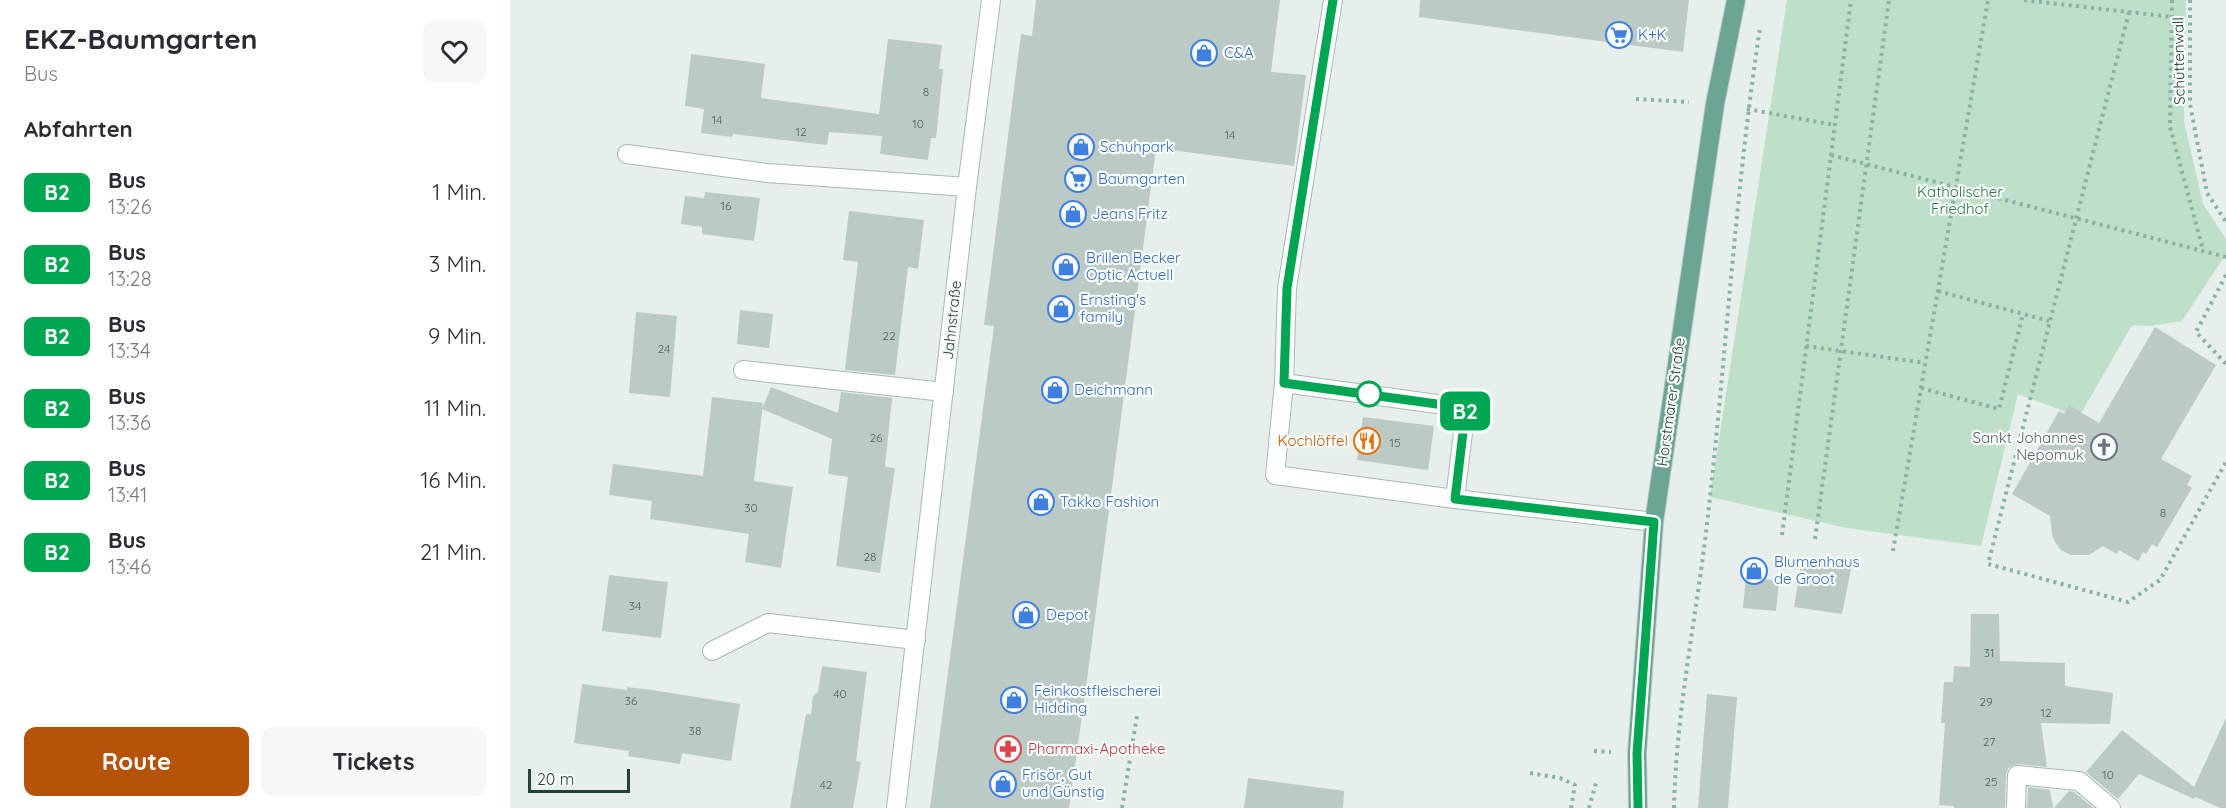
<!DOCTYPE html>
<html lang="de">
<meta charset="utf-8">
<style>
:root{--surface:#fff;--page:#f7f7f7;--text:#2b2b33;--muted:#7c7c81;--accent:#b45309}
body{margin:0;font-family:Quicksand,sans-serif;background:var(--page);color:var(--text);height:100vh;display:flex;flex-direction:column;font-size:22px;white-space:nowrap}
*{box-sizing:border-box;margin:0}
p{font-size:20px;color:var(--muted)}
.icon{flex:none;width:33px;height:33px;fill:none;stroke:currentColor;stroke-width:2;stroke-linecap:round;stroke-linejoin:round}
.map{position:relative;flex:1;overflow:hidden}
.sheet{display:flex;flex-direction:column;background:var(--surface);width:510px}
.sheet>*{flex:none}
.badge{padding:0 12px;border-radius:9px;font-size:21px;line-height:39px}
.scale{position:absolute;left:18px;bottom:15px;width:102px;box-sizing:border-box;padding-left:6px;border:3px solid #24423a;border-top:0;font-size:16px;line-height:21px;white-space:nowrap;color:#24423a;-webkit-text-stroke:4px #f7fbf9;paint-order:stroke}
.map>.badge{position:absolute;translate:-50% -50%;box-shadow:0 0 0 3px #fff}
h2{padding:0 24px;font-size:22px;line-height:54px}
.round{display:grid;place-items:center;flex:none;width:63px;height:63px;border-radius:12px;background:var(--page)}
.overview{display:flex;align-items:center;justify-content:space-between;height:102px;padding:0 24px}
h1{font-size:28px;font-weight:700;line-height:45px}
.button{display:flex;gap:12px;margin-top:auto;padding:12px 24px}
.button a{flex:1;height:69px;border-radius:12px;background:var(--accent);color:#fff;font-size:24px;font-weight:700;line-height:69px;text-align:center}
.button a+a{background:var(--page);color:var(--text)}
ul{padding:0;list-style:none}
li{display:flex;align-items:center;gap:18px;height:72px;padding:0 24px}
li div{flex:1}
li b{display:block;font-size:22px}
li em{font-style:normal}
li .badge{min-width:66px;font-weight:700;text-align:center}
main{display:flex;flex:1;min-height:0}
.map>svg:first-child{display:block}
</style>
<main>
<section class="sheet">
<div class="overview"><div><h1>EKZ-Baumgarten</h1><p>Bus</p></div><a class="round"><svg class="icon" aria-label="heart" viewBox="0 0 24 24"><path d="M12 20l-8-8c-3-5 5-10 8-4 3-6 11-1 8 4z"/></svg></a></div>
<h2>Abfahrten</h2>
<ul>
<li><span class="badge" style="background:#00a651;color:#fff">B2</span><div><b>Bus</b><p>13:26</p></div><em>1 Min.</em></li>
<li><span class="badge" style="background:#00a651;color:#fff">B2</span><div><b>Bus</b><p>13:28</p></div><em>3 Min.</em></li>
<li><span class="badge" style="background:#00a651;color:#fff">B2</span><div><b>Bus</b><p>13:34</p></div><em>9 Min.</em></li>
<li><span class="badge" style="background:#00a651;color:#fff">B2</span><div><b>Bus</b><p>13:36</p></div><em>11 Min.</em></li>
<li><span class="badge" style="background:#00a651;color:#fff">B2</span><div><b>Bus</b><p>13:41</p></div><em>16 Min.</em></li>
<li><span class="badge" style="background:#00a651;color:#fff">B2</span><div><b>Bus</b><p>13:46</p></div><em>21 Min.</em></li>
</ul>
<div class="button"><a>Route</a><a>Tickets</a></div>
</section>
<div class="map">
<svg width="1716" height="808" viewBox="0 0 1716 808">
<rect width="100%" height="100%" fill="#e6efeb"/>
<path fill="#bfe0c8" d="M1277,0H1676L1674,121L1693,204L1716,239V254L1672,321L1640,326L1622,325L1569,417L1508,394L1471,546L1337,528L1200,497Z"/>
<g fill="#bbcac4">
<path d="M526,0H770L761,72L796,75L784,166L646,148L577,680L559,808H420L484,326L474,325L511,34L522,36Z"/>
<path d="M910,0H1179L1173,52L909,17Z"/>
<path d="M378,39L432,45L429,69H433L426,138H421L418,160L370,154L372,136L319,132L317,145L223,134L222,137L191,133L194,109L175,106L181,54L255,64L251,98L369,114Z"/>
<path d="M195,192L250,198L244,241L192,234V227L171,224L175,196L194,198Z"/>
<path d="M339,211L414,220L408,269L398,267L385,375L335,370L348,262L333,260Z"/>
<path d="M230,310L263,314L259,348L227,344Z"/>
<path d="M126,312L167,316L160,397L119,393Z"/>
<path d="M1645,327L1706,365L1651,459L1682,476L1677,485L1682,488L1647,547L1642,544L1636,554L1633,552L1628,561L1609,550L1607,554L1593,546L1579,555H1561L1551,550L1545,542L1542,534L1540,516L1502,494L1549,411L1554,414L1559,405L1589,423Z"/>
<path d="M261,387L328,413L331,392L382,398L375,467L385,468L370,573L326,566L338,477L318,474L322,439L252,409Z"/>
<path d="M202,397L253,403L244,481L283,487L271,568L235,562L239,534L140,519L142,501L99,495L103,464L193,476Z"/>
<path d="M853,417L924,426L918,470L847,460Z"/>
<path d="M1292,558L1342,564L1332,614L1284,607Z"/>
<path d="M99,575L158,582L151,638L92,631Z"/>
<path d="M1236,577L1269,581L1266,611L1233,608Z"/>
<path d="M1461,614H1489L1490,661L1555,663V686L1603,693L1600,724L1531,723L1537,767L1508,764L1498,768L1496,775L1495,808H1444V806L1429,805L1435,723H1431L1434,682H1443L1444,666L1460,667Z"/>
<path d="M312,666L357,672L346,761L351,762L343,808H280L296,714H301L303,696L308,692Z"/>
<path d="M72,684L117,690V687L142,690L230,704L221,761L172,753L170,764L118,756L119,751L64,743Z"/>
<path d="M1197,694L1227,697L1218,808H1188Z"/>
<path d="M1716,718V808H1711L1685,797L1684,799L1629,774L1608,799L1576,772L1612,730L1684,787Z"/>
<path d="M738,778L834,791L833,808H734Z"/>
<path d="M1518,787L1540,790L1543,808H1517Z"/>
<path d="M1559,791L1564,792L1584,808H1544Z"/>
</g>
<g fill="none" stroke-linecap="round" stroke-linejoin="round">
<defs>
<g id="minor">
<path d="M823,0L777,288L774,383L765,475L945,499L1144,522"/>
<path d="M117,154L257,173L457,187"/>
<path d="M233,370L434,392"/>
<path d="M774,383L956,408L945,499"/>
<path d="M202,651L258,623L406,640"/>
<path d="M386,808L457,187L481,0"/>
<path d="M1506,808L1507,775L1569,781L1601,808"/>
</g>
<path id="major" d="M1128,808L1127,753L1144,522L1205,104L1226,0"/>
</defs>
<use href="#minor" stroke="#a8b8b2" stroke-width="20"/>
<use href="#major" stroke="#c2cac8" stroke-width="20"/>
<g stroke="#86b3a5" stroke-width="4" stroke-dasharray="3 4.5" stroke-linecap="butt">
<path d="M1514,0L1662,17"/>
<path d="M1662,0L1660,127L1693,250"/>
<path d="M1680,0V104L1697,193L1716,222"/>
<path d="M1619,12L1478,564L1618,602L1650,580L1716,462"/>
<path d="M1126,99L1179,102"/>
<path d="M1237,109L1325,125"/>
<path d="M1321,155L1716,257"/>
<path d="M1716,275L1686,332L1716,364"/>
<path d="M1428,291L1539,321"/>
<path d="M1296,346L1415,363"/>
<path d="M1411,388L1489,409L1513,314"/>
<path d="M1272,535L1341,0"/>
<path d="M1305,539L1379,0"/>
<path d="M1383,551L1478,0"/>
<path d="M1084,751L1101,752"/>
<path d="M1020,773L1050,778L1065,785L1061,808"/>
<path d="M612,808L627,716"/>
<path d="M1079,808L1086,783"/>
<path d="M1164,808C1166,713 1186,619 1197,524C1216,359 1225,192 1250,28"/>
</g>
<use href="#minor" stroke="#fff" stroke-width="18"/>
<use href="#major" stroke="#6aa596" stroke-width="18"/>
</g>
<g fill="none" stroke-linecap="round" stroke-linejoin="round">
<defs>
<path id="line" d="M823,0L777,288L774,383L956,408L945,499L1144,522L1127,753L1128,808"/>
</defs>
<use href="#line" stroke="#fff" stroke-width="14"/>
<use href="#line" stroke="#00a651" stroke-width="9"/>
</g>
<defs>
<symbol id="supermarket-ring" viewBox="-11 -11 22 22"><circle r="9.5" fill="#f7fbf9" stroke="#3f7fe0" stroke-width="1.5"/><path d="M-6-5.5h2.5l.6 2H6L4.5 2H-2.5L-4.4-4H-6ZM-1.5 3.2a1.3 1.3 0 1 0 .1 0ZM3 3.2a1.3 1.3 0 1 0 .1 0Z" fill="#3f7fe0"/></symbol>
<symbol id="shop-ring" viewBox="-11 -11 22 22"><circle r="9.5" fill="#f7fbf9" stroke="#3f7fe0" stroke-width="1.5"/><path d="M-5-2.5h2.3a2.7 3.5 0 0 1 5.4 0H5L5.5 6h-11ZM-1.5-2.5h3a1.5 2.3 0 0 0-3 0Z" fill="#3f7fe0"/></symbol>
<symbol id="restaurant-ring" viewBox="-11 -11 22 22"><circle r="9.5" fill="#f7fbf9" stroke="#e8710a" stroke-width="1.5"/><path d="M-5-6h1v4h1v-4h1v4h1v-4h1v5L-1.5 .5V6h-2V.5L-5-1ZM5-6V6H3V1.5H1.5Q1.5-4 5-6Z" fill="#e8710a"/></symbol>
<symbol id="church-ring" viewBox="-11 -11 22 22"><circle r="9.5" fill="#f7fbf9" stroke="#6b7280" stroke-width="1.5"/><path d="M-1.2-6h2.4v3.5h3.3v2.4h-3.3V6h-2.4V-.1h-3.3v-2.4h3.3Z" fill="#6b7280"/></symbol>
<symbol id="pharmacy-ring" viewBox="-11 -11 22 22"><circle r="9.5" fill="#f7fbf9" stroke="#e0444e" stroke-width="1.5"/><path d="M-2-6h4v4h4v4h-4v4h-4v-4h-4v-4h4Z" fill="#e0444e"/></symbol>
</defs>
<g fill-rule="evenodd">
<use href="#supermarket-ring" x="1094" y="20" width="30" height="30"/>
<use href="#shop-ring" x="679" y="38" width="30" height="30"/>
<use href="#shop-ring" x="556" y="132" width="30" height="30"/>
<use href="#supermarket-ring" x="553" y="164" width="30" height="30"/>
<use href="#shop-ring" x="548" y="199" width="30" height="30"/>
<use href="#shop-ring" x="541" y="252" width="30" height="30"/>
<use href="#shop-ring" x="536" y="294" width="30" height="30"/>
<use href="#shop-ring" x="530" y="375" width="30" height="30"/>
<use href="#restaurant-ring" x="842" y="426" width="30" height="30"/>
<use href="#church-ring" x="1579" y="432" width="30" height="30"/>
<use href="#shop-ring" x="516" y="487" width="30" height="30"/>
<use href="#shop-ring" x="1229" y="556" width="30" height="30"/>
<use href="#shop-ring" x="501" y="600" width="30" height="30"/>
<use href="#shop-ring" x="489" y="685" width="30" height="30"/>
<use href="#pharmacy-ring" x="483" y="734" width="30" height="30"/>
<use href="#shop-ring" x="478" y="769" width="30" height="30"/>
</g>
<circle fill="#fff" stroke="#00a651" stroke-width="3" cx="859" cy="394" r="12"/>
<g text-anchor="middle" stroke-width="4.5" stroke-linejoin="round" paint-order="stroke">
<g font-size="12" fill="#4a645c">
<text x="416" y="96">8</text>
<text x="207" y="124">14</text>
<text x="408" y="128">10</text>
<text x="291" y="136">12</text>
<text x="720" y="139">14</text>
<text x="216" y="210">16</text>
<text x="379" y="340">22</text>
<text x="154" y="353">24</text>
<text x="366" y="442">26</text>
<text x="885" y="447">15</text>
<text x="241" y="512">30</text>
<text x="1653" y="517">8</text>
<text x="360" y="561">28</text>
<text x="125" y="610">34</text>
<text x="1479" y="657">31</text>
<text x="330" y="698">40</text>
<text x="121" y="705">36</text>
<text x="1476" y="706">29</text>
<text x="1536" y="717">12</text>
<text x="185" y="735">38</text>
<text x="1479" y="746">27</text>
<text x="1598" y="779">10</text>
<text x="1481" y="786">25</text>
<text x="316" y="789">42</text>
</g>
<g font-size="15" fill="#366cbe" stroke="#f7fbf9" text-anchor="start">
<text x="1128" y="40">K+K</text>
<text x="714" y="58">C&amp;A</text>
<text x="590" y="152">Schuhpark</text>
<text x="588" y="184">Baumgarten</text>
<text x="582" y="219">Jeans Fritz</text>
<text x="576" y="263">Brillen Becker<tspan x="576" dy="17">Optic Actuell</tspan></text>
<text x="570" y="305">Ernsting's<tspan x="570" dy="17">family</tspan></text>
<text x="564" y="395">Deichmann</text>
<text x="550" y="507">Takko Fashion</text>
<text x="1264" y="567">Blumenhaus<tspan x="1264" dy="17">de Groot</tspan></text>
<text x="536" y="620">Depot</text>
<text x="524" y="696">Feinkostfleischerei<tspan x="524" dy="17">Hidding</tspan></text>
<text x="512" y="780">Frisör, Gut<tspan x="512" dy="17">und Günstig</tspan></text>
</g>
<g font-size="15" fill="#24423a" stroke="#f7fbf9">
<text transform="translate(1669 61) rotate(-91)" y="5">Schüttenwall</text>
<text transform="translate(442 320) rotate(-84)" y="5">Jahnstraße</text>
<text transform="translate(1161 402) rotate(-82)" y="5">Horstmarer Straße</text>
</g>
<g font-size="15" fill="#2d7a4b" stroke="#f7fbf9">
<text x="1450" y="197">Katholischer<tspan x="1450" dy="17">Friedhof</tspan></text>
</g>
<g font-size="15" fill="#5b616d" stroke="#f7fbf9" text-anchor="end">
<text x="1574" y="443">Sankt Johannes<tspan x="1574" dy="17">Nepomuk</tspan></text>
</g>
<g font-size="15" fill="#c56008" stroke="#f7fbf9" text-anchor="end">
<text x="838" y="446">Kochlöffel</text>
</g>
<g font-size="15" fill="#be3a42" stroke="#f7fbf9" text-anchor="start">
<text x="518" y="754">Pharmaxi-Apotheke</text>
</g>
</g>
</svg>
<div class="scale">20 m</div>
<b class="badge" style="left:955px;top:411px;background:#00a651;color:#fff">B2</b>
</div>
</main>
